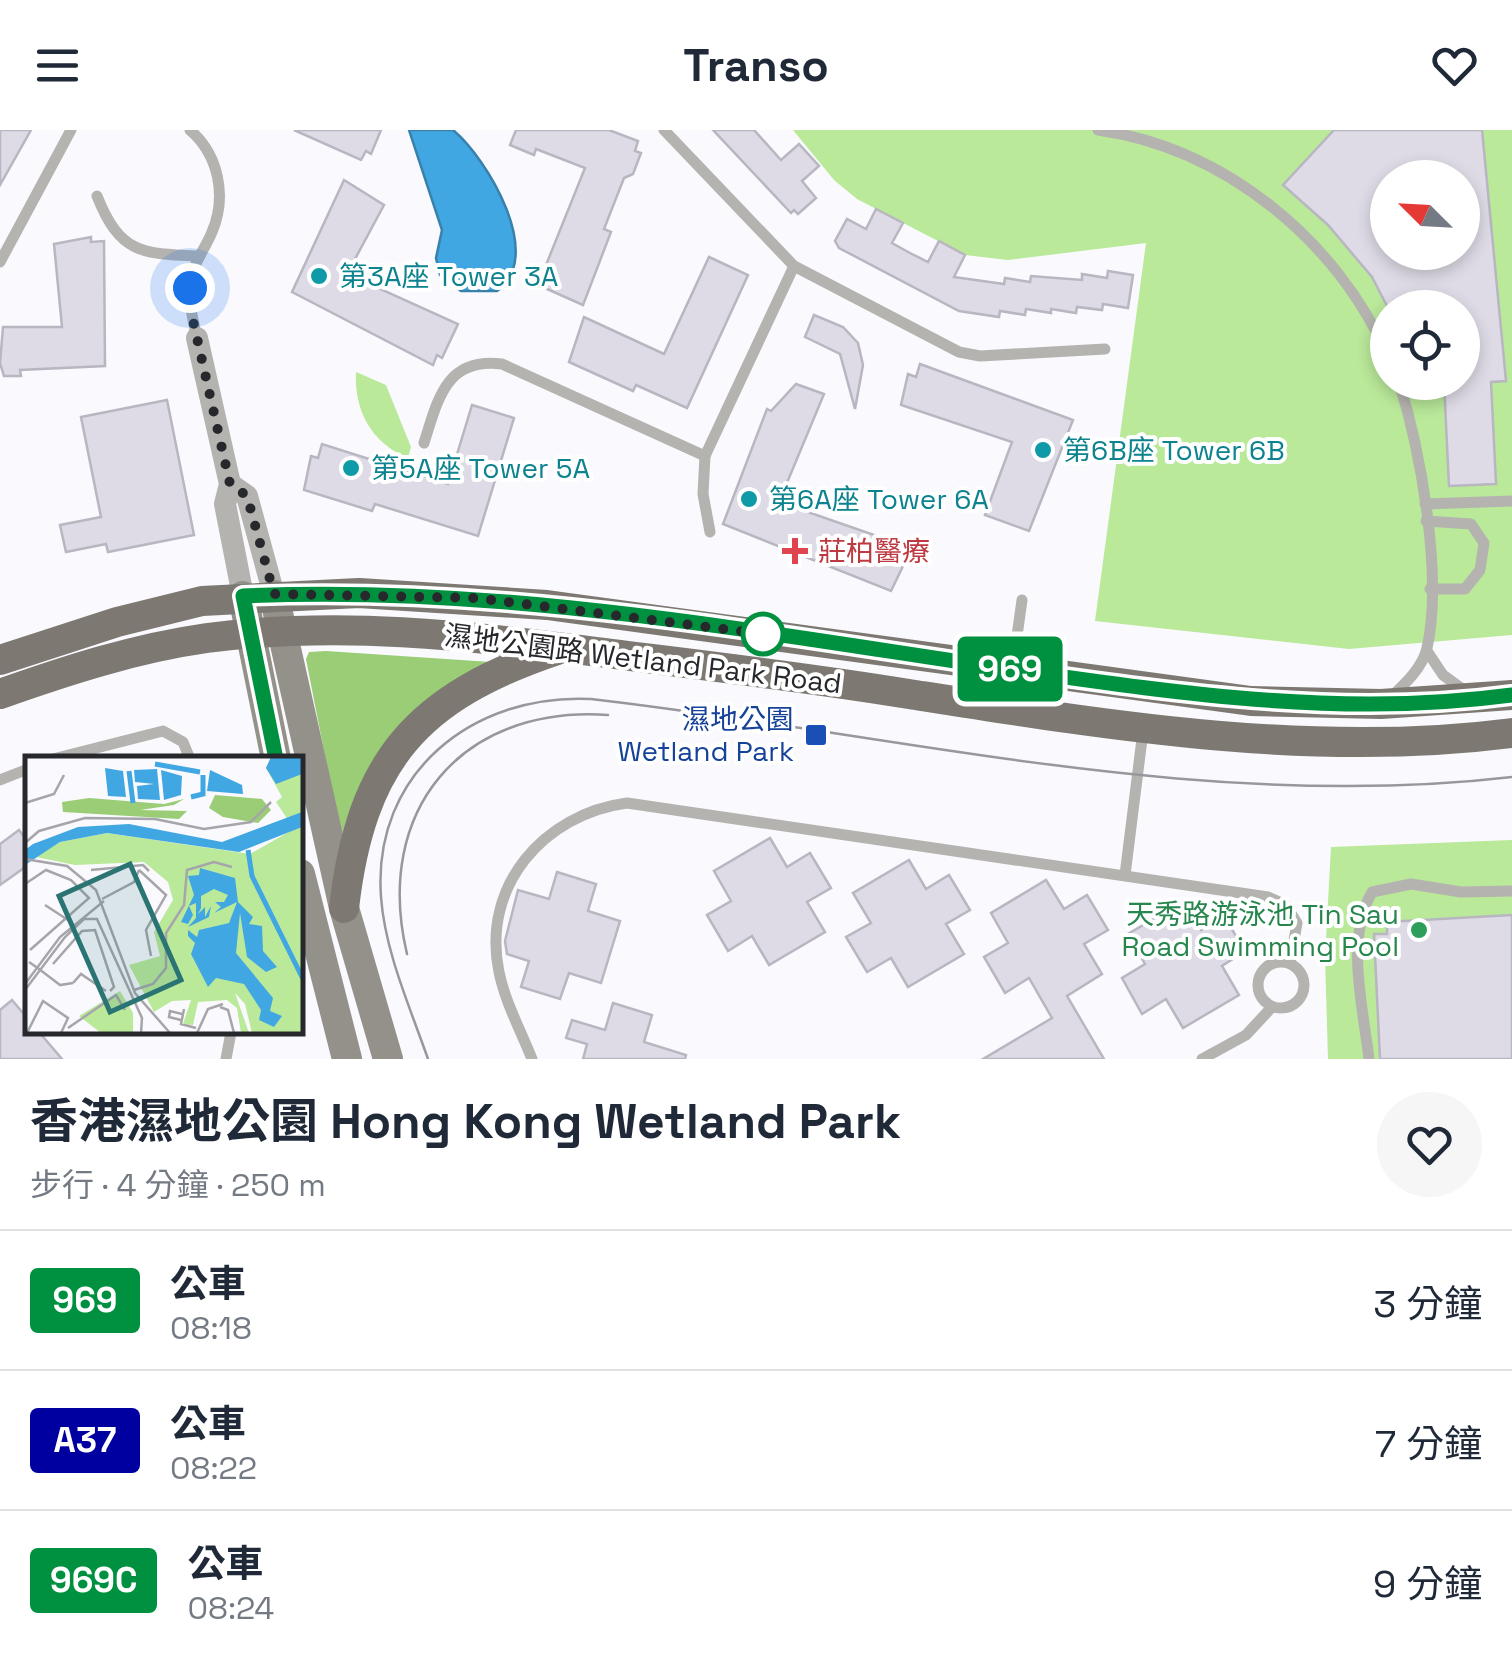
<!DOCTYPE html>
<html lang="zh-TW">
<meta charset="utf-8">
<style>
:root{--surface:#fff;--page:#f6f6f7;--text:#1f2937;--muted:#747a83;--line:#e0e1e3}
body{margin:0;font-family:"Space Grotesk","Noto Sans TC",sans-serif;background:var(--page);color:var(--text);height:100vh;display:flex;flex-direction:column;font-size:38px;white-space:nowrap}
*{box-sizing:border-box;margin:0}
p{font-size:32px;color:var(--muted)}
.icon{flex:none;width:55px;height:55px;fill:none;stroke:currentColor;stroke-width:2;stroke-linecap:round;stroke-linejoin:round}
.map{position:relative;height:929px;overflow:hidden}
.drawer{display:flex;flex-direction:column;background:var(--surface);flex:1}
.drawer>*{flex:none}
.badge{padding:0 20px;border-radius:8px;font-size:35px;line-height:65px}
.needle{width:65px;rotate:294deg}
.buttons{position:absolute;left:1370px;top:30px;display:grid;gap:20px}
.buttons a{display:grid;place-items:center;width:110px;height:110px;border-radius:50%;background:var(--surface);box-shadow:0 5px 15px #0003;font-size:50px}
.you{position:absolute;width:50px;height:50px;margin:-25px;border:8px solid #fff;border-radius:50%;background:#1a73e8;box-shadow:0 0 0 15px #1a73e833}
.map>.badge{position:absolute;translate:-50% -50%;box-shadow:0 0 0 5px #fff}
.round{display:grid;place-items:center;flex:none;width:105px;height:105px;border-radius:52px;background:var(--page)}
.summary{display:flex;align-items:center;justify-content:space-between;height:170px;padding:0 30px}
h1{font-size:48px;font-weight:700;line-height:75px}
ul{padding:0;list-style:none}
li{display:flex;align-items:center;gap:30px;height:140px;padding:0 30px;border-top:2px solid var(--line)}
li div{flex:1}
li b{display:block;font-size:38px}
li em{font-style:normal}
li .badge{min-width:110px;font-weight:700;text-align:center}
header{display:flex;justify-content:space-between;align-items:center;height:130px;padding:0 30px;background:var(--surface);font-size:45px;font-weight:700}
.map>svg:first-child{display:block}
</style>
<header><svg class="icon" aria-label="menu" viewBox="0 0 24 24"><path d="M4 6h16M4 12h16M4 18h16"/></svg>Transo<svg class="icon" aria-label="heart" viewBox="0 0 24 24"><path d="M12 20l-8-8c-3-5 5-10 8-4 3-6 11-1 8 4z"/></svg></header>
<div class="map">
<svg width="1512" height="929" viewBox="0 0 1512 929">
<rect width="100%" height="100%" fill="#f9f9fe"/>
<g fill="#bae99a" fill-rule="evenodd">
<path d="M793,0H1512V505L1349,519L1095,491L1146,113L1008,130L965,125L857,69L834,50ZM1388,48H1462V122H1388ZM1388,178H1462V252H1388Z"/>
<path d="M356,242L386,255L411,317L408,328C371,313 354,280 356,242Z"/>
<path d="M1512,710V929H1328L1325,827L1331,717Z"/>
</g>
<path fill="#9acd76" d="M326,521L491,532C411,564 364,627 341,708L306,529L309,522Z"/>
<path fill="#41a7e2" stroke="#3981ab" stroke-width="2.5" d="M409,0H453C487,28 546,127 497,161H461L440,145L436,128L442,100Z"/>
<g fill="#dedbe6" stroke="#b8b6c0" stroke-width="2.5" fill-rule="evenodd">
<path d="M0,0H31L0,55Z"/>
<path d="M294,0H381L371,24L366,21L361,30Z"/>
<path d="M516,0H609L638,11L635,21L641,23L633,44L624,48L604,99L611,102L583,175L538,155L585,38L536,19L534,25L510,15Z"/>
<path d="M713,0H754L781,30L799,14L819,36L802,51L816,68L798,84L794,80L791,83Z"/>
<path d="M1334,0H1482L1506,251L1491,252L1496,354L1449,356L1444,252H1462V178H1388L1372,147L1328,95L1283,55ZM1388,48H1462V122H1388Z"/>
<path d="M344,50L384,75L347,144L458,194L442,228L437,225L433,235L292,162Z"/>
<path d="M876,79L903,93L892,113L910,123L928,132L939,111L965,125L954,147L1004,154L1005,148L1030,152L1031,146L1082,150V144L1107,148L1108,141L1133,145L1128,178L1103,174L1102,180L1077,177L1076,183L1051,179V183L1026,179L1025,185L1000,181L999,187L959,181L839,118L835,111L847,89L866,99Z"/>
<path d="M91,107V112L104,111L105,236L20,240L21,246H4L0,233L3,197H62L54,114Z"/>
<path d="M709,127L748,145L687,278L636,255L633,261L569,232L584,187L664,224Z"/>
<path d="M814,185L843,197L858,213L863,235L855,279L840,224L805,207Z"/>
<path d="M920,234L1073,290L1029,401L985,385L1012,312L901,275L908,244L916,247Z"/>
<path d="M796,254L824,264L779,372L903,415L898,430L905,432L891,461L723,394L767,279L771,281Z"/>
<path d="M167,270L194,405L108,422L106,414L66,422L60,395L101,387L81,287Z"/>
<path d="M472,275L514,288L478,406L375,374L372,381L304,360L311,326L318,328L322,314L448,354Z"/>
<path d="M19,700L28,712V735L0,755V714Z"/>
<path d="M770,708L787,737L810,723L831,758L807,772L825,802L769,835L752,806L728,821L707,785L731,771L714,741Z"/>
<path d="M909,730L926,759L949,745L970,780L946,794L964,824L908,857L891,828L867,842L846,807L871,793L853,763Z"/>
<path d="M557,742L596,754L588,781L620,791L601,853L569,843L560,869L521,857L529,831L507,824L505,811L518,760L549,769Z"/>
<path d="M1046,750L1064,779L1087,765L1108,800L1084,814L1102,844L1067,866L1104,929H983L1052,888L1029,848L1005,863L984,827L1008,813L991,783Z"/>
<path d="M1184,771L1201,800L1224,786L1245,821L1222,836L1239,865L1183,898L1166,869L1142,884L1122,848L1145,834L1128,804Z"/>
<path d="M1512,785V929H1380L1374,804H1387V792Z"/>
<path d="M12,870L28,889V902H39L62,929H0V880Z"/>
<path d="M613,873L652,885L644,912L686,925L685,929H583L587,914L566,908L572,890L605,900Z"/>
</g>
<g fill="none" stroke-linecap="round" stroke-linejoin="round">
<g stroke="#b5b3af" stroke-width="11">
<path d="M190,0C219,25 227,67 212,102C206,117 196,129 192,145C187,166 192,187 197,208"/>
<path d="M664,0L794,136L959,222L980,226L1105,219"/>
<path d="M1098,0C1224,18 1336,109 1388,226"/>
<path d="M97,66C120,124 142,124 200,126"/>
<path d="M0,132L71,0"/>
<path d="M424,313C438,269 446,227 502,234L705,326"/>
<path d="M1425,374L1512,371"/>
<path d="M1426,391L1471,394L1484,413L1480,440L1465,459H1430"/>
<path d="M710,402L703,364L705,326L794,136"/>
<path d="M1427,521L1443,545L1465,561"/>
<path d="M1013,535L1022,470"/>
<path d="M1391,567C1405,554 1423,537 1427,518C1443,447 1421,322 1399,252"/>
<path d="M53,629L163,601L183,612L190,629"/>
<path d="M0,650L28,639"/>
<path d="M1125,745L1143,601"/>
<circle cx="1281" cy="855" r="23"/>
<path d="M226,929L231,902"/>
<path d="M532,929C521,901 505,872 499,842C481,756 544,684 627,673L1268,767L1286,775L1297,793L1290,833"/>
<path d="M1202,929L1246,905L1272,877"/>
<path d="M1369,929C1363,877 1345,809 1372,762L1411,754L1461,762L1512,761"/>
</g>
<g stroke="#b5b3af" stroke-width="22">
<path d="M197,208L230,354L225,374L243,466"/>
<path d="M230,354L247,366L274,465"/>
</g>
<g stroke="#94918b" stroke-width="30">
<path d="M274,465L344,778L388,929"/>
<path d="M243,466L276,629"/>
<path d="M300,744L347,929"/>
</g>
<g stroke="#7d7871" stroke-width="30">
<path d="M0,530L117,492L202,471L359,463L547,475L1251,571L1381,574L1512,565"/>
<path d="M0,564C68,540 136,518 207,508C338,491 467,505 597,522C701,535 806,547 909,564C1106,595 1312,629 1512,603"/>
<path d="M344,778C361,630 417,567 557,520"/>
</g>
<g stroke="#97979c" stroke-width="2.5">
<path d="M407,824C373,681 461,575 608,585"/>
<path d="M428,929C410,877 385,822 381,767C372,643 473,563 591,569C896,604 1203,683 1512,647"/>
</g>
</g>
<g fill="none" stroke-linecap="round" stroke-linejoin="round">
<defs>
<path id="line" d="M276,629L243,466C499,454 755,502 1008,539C1176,563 1343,588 1512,565"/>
</defs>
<use href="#line" stroke="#fff" stroke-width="22"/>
<use href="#line" stroke="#009140" stroke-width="15"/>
<path stroke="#27282c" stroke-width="10" stroke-dasharray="0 18" d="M190,158L192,186L230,354L247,366L274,464L476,468L763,504"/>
</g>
<g fill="#0f9aa8" stroke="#fff" stroke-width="4">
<circle cx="319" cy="146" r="10"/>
<circle cx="1043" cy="320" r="10"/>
<circle cx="351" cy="338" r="10"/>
<circle cx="749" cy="369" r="10"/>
</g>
<path fill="#e0444e" stroke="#fff" stroke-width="4" d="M790 406h10v10h10v10h-10v10h-10v-10h-10v-10h10z"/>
<circle fill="#fff" stroke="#009140" stroke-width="5" cx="763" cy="504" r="20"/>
<rect fill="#1a4fb4" stroke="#fff" stroke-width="4" x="804" y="593" width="24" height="24" rx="5"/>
<circle fill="#2e9e5b" stroke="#fff" stroke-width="4" cx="1419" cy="800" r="10"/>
<g text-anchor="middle" stroke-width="8" stroke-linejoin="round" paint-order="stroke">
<g font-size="28" fill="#0d838f" stroke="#fff" text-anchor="start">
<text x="339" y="156">第3A座 Tower 3A</text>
<text x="1063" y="330">第6B座 Tower 6B</text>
<text x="371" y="348">第5A座 Tower 5A</text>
<text x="769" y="379">第6A座 Tower 6A</text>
</g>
<g font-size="28" fill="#be3a42" stroke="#fff" text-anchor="start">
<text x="818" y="431">莊柏醫療</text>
</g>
<g font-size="28" fill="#27282c" stroke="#fff">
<text transform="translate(643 529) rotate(7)" y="10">濕地公園路 Wetland Park Road</text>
</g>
<g font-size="28" fill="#164399" stroke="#fff" text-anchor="end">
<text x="794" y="599">濕地公園<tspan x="794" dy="32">Wetland Park</tspan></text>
</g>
<g font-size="28" fill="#27864d" stroke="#fff" text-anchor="end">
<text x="1399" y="794">天秀路游泳池 Tin Sau<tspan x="1399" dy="32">Road Swimming Pool</tspan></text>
</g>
</g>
<g transform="translate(25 626)">
<rect width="278" height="278" fill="#f9f9fe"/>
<path d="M246,1H277V277H227L220,248L210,237L224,277H216L212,252L202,244L173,246L168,269L158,268L166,244L147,245L129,256L104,209L135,200L129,176L148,144L143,126L119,106L50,109L11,101L35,86L82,77L225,98L269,73L251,46L257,41L241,12ZM95,235L108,257V277H76L54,260Z" fill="#bae99a"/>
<path d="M190,39L237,43L246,54L233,67L198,61L184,52ZM64,42L139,48L159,43L149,49L115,54L162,55L154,63L38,56L37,46Z" fill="#9acd76"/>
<path d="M246,1H277V18L251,28L241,12ZM80,12L98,15L101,41L83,40ZM132,13L135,44L113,43L112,30L129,28L110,26L109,14ZM136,14L157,20L156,39L139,44ZM185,14L217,29L218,38L182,35ZM277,56V71L214,96L82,77L35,86L0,109V94L8,88L53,71L104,68L197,86ZM175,112L210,122L213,146L228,161L224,168L237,170L238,195L252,211L241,216L222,201L215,157L211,197L248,242L245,255L257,260L249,271L234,264L236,254L219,228L191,222L183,231L166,198L170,187L163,180V174L172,181L174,174L204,167L212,146L189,157L196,151L190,146H199L203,139L189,133L176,140V152L173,158L180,151V161L186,150L184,161L163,171L171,162V147L164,150L168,159L163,168L156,166L169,139L163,120L174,119Z" fill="#41a7e2"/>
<path fill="none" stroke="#41a7e2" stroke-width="5" d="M130,8L175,16M104,15L108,47M166,41L178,38V19M223,94L227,120L278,223"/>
<path fill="none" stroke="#a5a5aa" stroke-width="2.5" d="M0,47L29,38L39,19M0,87L14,75L60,62L130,63L179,73L226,66L246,46M0,103L42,110L71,134L110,237L145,277M66,114L118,109L124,115M114,114L141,139L121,174L126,200M0,128L21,114L46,124L64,142L5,194M77,143L109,126L114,114M20,149L46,166M4,206L14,213L35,229H36L48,227L35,229M28,208L57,175L70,174L89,231L85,235M48,227L56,218L81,235M0,228L35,181L79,145M0,234L40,181L59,163H72L117,262L116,277M109,234L128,228L141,212V177L159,149L162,114L189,106L207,111M195,251L203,254L209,277M159,253L156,268L171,272M156,264L144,261L145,255L157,258M43,272L91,239L100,254M2,277L18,245L43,262L36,277M172,277L183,253L198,248"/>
<path fill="#2a7574" fill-opacity="0.15" stroke="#2a7574" stroke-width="5" d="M105,108L156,224L85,256L34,140Z"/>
<rect width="278" height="278" fill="none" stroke="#27282c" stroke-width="5"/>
</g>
</svg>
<div class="buttons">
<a><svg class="needle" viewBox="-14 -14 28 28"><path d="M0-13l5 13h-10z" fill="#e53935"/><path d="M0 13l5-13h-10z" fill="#747a83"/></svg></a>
<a><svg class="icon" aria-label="locate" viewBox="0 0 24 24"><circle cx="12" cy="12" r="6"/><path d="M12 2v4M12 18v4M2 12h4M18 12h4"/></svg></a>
</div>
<div class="you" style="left:190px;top:158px"></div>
<b class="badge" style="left:1010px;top:539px;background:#009140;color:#fff">969</b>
</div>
<section class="drawer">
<div class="summary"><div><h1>香港濕地公園 Hong Kong Wetland Park</h1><p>步行 · 4 分鐘 · 250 m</p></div><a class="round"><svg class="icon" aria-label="heart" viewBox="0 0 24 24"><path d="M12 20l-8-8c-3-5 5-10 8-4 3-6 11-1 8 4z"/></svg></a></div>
<ul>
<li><span class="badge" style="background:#009140;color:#fff">969</span><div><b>公車</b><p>08:18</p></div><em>3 分鐘</em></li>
<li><span class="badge" style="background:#0000a0;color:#fff">A37</span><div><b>公車</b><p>08:22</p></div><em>7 分鐘</em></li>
<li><span class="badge" style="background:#009140;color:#fff">969C</span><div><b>公車</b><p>08:24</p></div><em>9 分鐘</em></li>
</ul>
</section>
